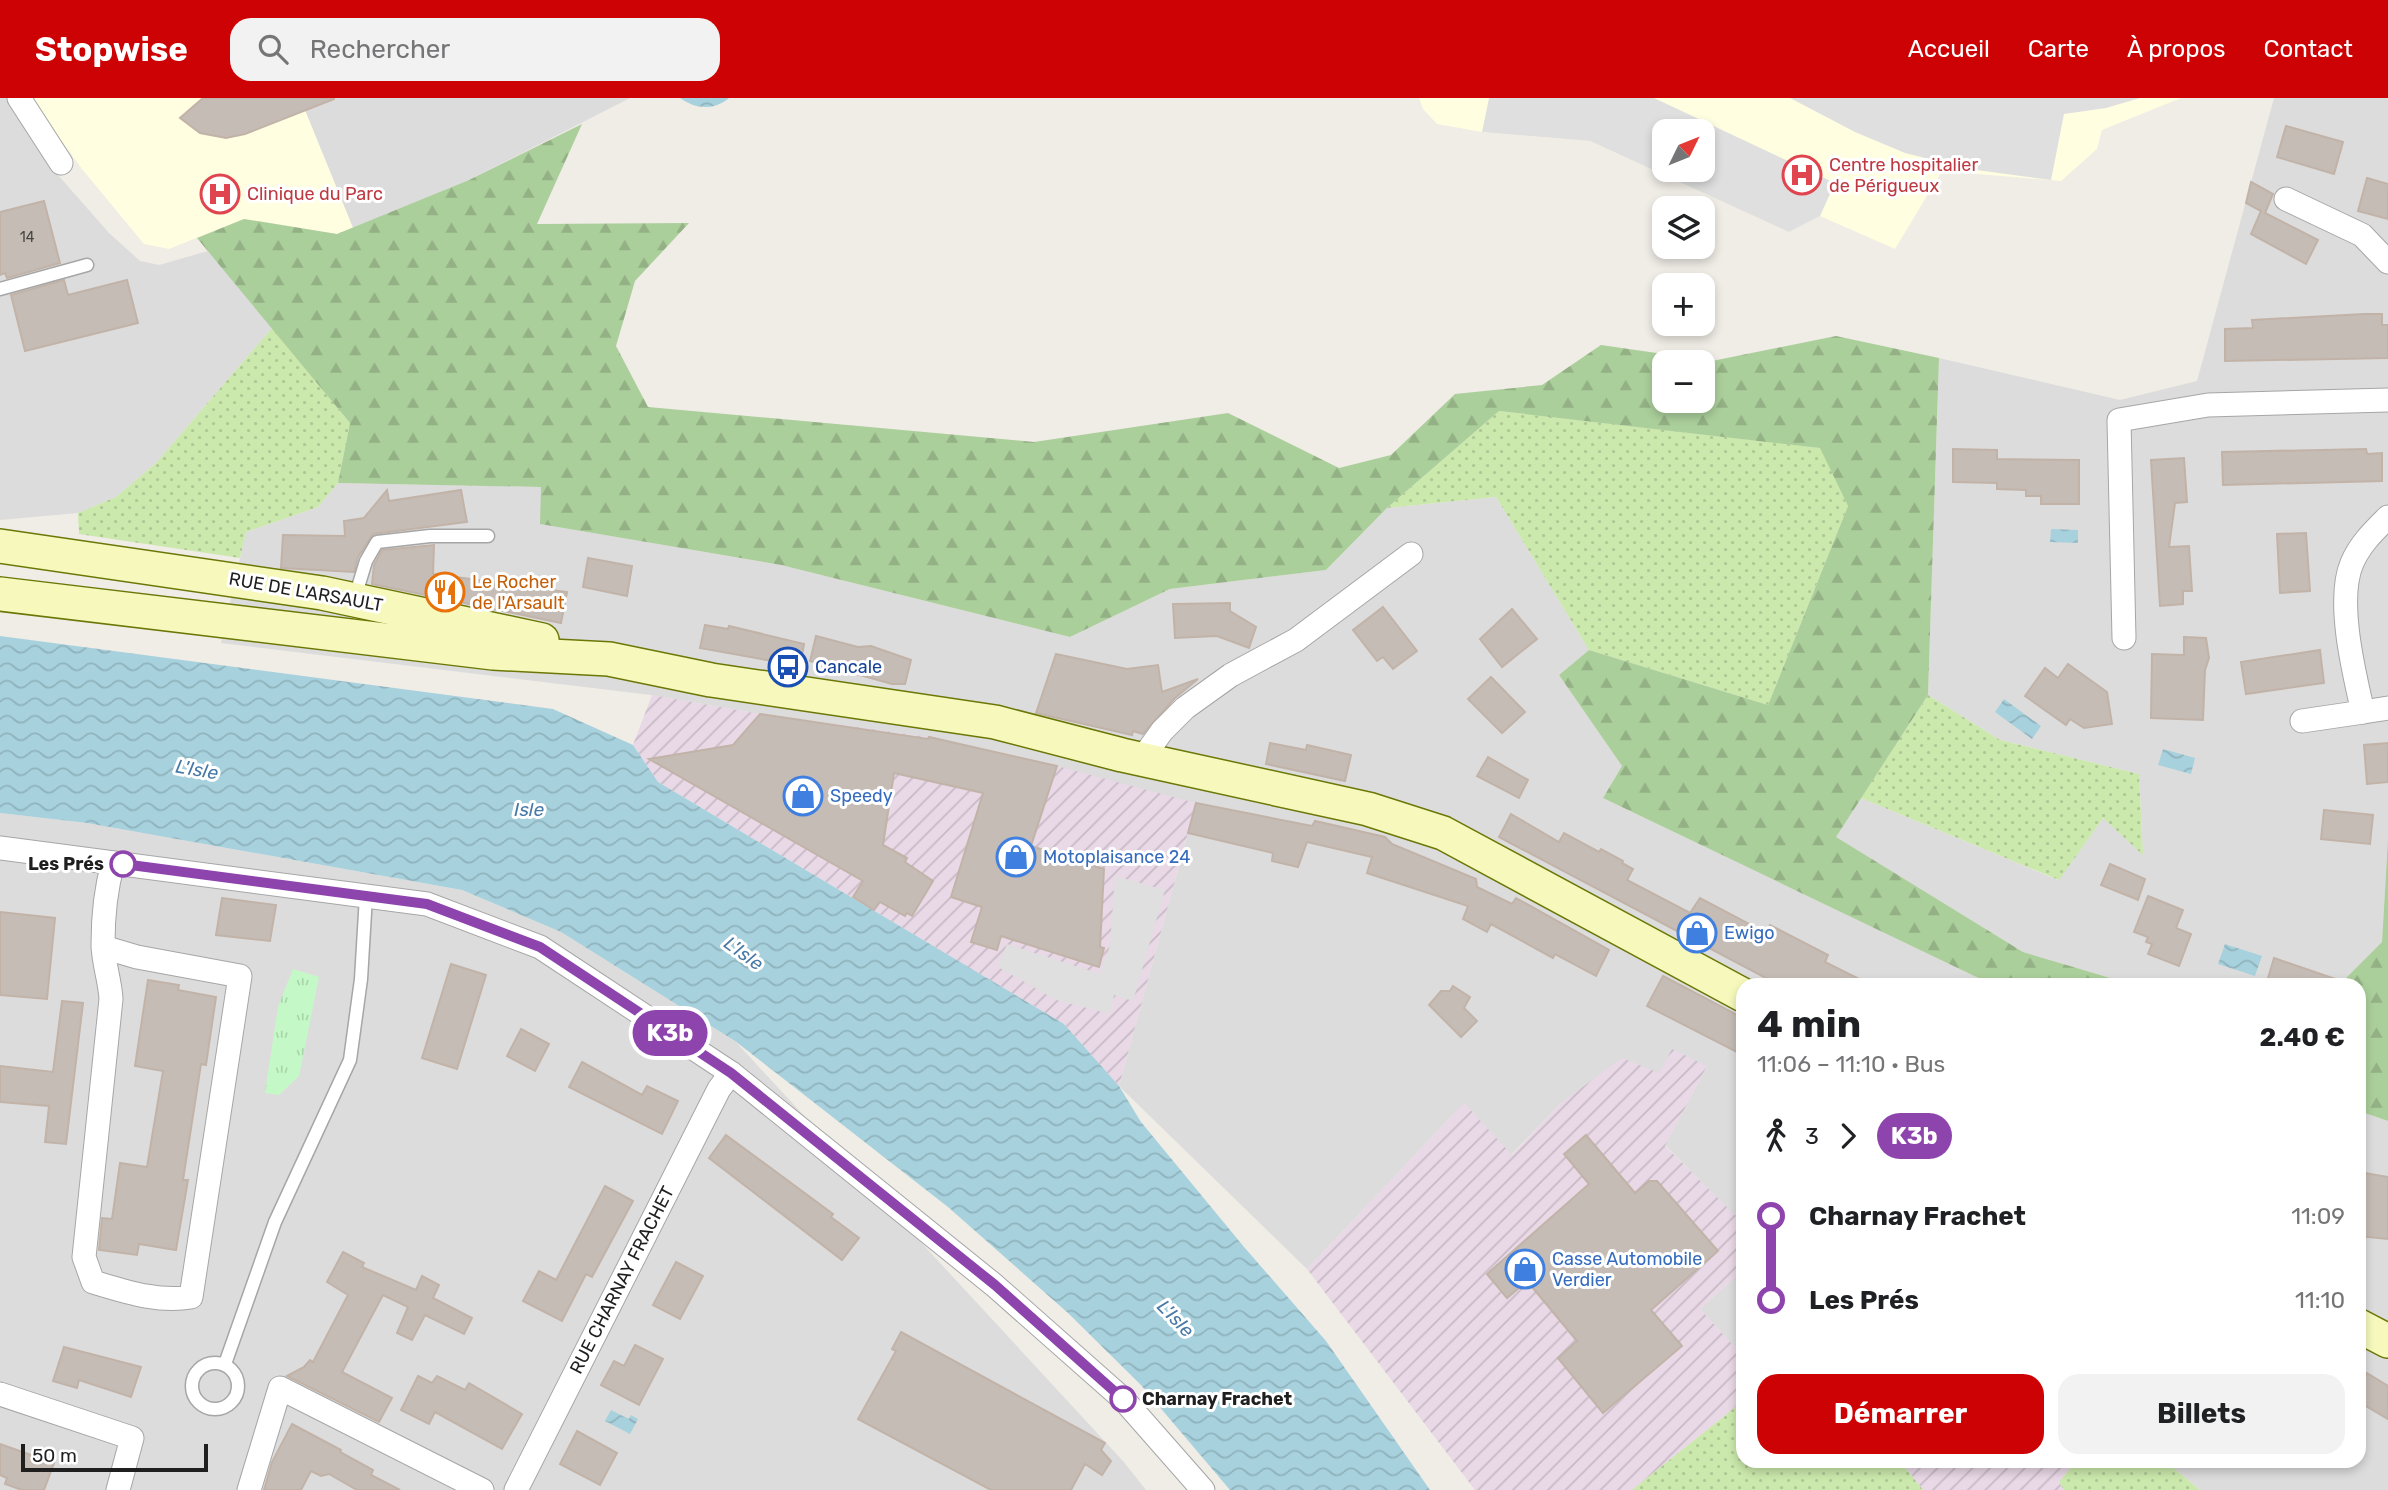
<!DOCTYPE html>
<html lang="fr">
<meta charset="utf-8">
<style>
:root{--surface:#fff;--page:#f2f2f2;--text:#202124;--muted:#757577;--accent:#cd0204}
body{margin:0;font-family:Rubik,sans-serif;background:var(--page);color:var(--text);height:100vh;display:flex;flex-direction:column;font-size:26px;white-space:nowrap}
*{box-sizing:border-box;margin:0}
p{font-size:23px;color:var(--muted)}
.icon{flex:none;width:38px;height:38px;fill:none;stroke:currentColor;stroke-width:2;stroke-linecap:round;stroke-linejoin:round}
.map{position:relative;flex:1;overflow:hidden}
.sheet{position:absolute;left:1736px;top:880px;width:630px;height:490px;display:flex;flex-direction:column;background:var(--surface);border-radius:21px;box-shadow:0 4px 10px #0003}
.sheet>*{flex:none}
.badge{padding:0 14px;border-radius:23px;font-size:24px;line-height:46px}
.needle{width:46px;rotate:47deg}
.controls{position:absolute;left:1652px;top:21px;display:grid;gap:14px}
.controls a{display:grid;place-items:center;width:63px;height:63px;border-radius:14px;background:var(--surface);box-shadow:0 4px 10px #0003;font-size:35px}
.scale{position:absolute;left:21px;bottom:18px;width:187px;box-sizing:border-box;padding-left:7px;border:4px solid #1f1f1f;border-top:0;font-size:19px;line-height:24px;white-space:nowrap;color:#1f1f1f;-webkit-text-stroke:5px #fff;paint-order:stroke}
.map>.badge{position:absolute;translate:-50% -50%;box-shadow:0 0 0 4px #fff}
.legs{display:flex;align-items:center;gap:10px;height:77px;padding:0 21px;font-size:23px}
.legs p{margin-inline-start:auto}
.headline{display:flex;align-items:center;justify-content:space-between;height:119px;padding:0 21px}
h1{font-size:38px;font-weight:700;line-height:52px}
.cta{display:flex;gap:14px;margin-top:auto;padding:14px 21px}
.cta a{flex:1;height:80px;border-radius:21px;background:var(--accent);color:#fff;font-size:28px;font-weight:700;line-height:80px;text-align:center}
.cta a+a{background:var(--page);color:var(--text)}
ul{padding:0 21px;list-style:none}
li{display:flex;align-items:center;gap:24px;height:84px;font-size:26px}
li i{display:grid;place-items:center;width:10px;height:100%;margin:0 9px;background:currentColor}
li i::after{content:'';width:18px;height:18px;margin:-9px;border:5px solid;border-radius:50%;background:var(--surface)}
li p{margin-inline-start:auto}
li:first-child i{background:linear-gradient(#0000 50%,currentColor 0)}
li:last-child i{background:linear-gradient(currentColor 50%,#0000 0)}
header{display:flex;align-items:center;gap:42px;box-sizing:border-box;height:98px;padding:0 35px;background:var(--accent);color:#fff}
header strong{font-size:33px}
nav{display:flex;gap:38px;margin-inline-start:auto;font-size:24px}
.search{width:490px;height:63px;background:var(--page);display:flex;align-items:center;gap:18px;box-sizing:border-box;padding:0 24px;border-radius:21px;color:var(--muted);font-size:26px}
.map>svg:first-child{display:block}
</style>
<header>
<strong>Stopwise</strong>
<div class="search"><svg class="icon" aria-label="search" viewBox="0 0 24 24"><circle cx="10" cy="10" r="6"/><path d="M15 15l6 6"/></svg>Rechercher</div>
<nav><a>Accueil</a><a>Carte</a><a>À propos</a><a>Contact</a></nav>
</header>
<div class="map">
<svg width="2388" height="1392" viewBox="0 0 2388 1392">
<defs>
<pattern id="industrial-furrows" width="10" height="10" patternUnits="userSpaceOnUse" patternTransform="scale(1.75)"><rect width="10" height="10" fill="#e9d8e6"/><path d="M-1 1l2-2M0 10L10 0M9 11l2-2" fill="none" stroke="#c7b9c5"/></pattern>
<pattern id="grass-dots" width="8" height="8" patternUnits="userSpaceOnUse" patternTransform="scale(1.75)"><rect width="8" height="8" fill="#cbe9ac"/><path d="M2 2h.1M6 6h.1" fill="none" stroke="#aec794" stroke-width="1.8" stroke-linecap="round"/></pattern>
<pattern id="forest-firs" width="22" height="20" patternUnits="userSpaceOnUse" patternTransform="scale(1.75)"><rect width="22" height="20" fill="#abcf9b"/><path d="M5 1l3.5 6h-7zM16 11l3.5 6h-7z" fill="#93b185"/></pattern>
<pattern id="park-tufts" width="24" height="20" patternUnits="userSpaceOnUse" patternTransform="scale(1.75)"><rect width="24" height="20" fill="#c4f9c7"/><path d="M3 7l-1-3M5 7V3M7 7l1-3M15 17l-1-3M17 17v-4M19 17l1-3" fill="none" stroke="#a8d5aa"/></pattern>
<pattern id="water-waves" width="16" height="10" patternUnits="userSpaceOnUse" patternTransform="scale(1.75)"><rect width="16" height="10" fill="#a7d1dd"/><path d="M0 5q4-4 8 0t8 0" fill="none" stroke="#8fb3bd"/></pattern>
</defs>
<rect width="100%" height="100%" fill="#f0ece6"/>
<g fill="#dddcdc">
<path d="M0,0H10L58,77L109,135L140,163L159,167L208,153L272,230L156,365L116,399L78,415L0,422Z"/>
<path d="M300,0H630L469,82L353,130Z"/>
<path d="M2274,0H2388V740L2382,844L2339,887H2134L2023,854L1835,739L1861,700L2058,782L2103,720L2143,756L2139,676L2000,642L1928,597L1939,260L2120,302L2197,283Z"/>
<path d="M338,385L542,389L541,426L781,467L1070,539L1170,491L1326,472L1387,410L1496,399L1589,552L1559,577L1622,668L1603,700L1993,887H1743V1126L1665,1047L1707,968L1659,975L1561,1005L1511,1057L1464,1005L1307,1171L1119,988L1196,705L760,616L651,597L221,545L246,434L318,409Z"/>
<path d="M0,715L87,725L462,792L561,834L735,943L1123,1363L1146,1392H0Z"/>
<path d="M2359,1013L2388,1023V1392H2200L2165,1363H2359Z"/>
<path d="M1743,1172V1258L1700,1211Z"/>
</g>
<g fill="url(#industrial-furrows)">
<path d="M652,597L760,616L929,639L1057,668L1196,705L1119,988L1064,926L658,684L633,647Z"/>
<path d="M1672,951L1707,968L1665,1048L1743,1125V1172L1700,1211L1743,1258V1303L1632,1392H1475L1307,1171L1464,1005L1512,1057L1561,1005L1622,960L1659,975Z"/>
<path d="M1900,1363H2076L2059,1384L2064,1392H1923Z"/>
</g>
<g fill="#fffee0" fill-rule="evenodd">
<path d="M30,0H300L353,130L337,136L244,121L169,151L144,146L82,71Z"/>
<path d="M1419,0H2181L2102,32L2097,51L2061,83L1942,73L1895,151L1820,118L1789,134L1590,43L1482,34L1437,26L1423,11ZM1664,33H1703V72H1664Z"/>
</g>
<g fill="url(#grass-dots)">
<path d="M272,230L350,325L338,385L318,409L246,434L240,460L79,436L78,415L116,399L156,365Z"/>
<path d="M1499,313L1821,350L1848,408L1768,607L1589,552L1496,399L1387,410Z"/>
<path d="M1928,597L2000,642L2139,676L2143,757L2103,720L2059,782L1861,700Z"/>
<path d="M1743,1303V1363H1900L1923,1392H1632Z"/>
<path d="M2076,1363H2165L2200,1392H2064L2059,1384Z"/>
</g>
<g fill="url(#forest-firs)" fill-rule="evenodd">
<path d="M582,26L537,126L689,125L635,183L616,248L648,309L1034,344L1228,315L1339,370L1391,357L1455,296L1542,287L1601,247L1712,263L1836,238L1939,260L1928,597L1836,739L2023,854L2134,887H1993L1603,700L1622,668L1559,577L1589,552L1768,607L1848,408L1820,350L1499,313L1387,410L1326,472L1170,491L1070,539L781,467L540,426L541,389L338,385L350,325L197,140L244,121L337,136L469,82ZM1664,264H1703V303H1664Z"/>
<path d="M2388,740V1023L2359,1013V887H2339L2382,844Z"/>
</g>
<path fill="url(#park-tufts)" d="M293,871L319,879L299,978L279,997L265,995L278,909Z"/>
<g fill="#dfdfdf" fill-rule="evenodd">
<path d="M1489,0H1654L1835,85L1820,118L1789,134L1590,43L1482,34ZM1664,33H1703V72H1664Z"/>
<path d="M1790,0H2140L2106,10L2064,16L2051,82L1969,71L1905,55L1855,34Z"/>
<path d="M1115,778L1165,792L1133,903L1114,897L1110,916L1056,902L998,869L1007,846L1100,876L1110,848Z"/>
</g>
<g fill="url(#water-waves)">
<path d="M680,0H729C714,13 695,11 680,0Z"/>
<path d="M2051,431L2078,432V445L2050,444Z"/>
<path d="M0,538L553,611L633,647L658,684L1064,926L1119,988L1141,1024L1244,1149L1326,1243L1430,1392H1230L1141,1287L1068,1215L948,1109L735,943L561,834L462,792L87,725L0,715Z"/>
<path d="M2004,601L2041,628L2032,641L1995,614Z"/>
<path d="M2163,651L2195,660L2191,676L2158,667Z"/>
<path d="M2225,846L2262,858L2255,878L2218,866Z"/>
<path d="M611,1312L629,1321L631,1317L638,1321L630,1336L605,1323Z"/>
</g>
<g fill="#c5bcb5" stroke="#c2b3a8" stroke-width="2">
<path d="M203,0H334V1L245,36L226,40L200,35L180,20Z"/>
<path d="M2286,28L2343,44L2334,76L2277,59Z"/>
<path d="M2367,80L2388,86V121L2358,113Z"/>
<path d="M2251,84L2273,96L2265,115L2318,142L2306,166L2251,136L2261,113L2246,105Z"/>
<path d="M44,103L60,165L7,180L5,175L0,177V114Z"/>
<path d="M64,182L68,197L127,182L138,225L25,253L11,197Z"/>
<path d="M2364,216H2382V227H2388V260L2225,263V231L2253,230L2252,222Z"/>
<path d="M1953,351L1997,352V361L2079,362V406H2041V398H2026V392L1997,391V385L1953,384Z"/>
<path d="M2366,351L2367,356L2382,355V383L2223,387L2222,354Z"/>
<path d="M2184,360L2187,404L2175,405L2169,449L2189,448L2192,493H2183V506L2160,508L2151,362Z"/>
<path d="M387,392L389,403L461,392L467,424L373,436L358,459L354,474L281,470L283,437L345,438L344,423L364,420Z"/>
<path d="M2306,435L2310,493L2280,495L2277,436Z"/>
<path d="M434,447L433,476L567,494L561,525L372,486L374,467L382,452Z"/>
<path d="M588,460L632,468L627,498L583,489Z"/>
<path d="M1230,505V513L1256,529L1249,550L1217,538L1175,540L1173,506Z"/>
<path d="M1383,509L1417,553L1393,571L1383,559L1377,563L1353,532Z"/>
<path d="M1512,511L1537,541L1502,569L1480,541Z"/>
<path d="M705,527L728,531L729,528L804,546L800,568L700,550Z"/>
<path d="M816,538L858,549L871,548L911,562L905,586H892L810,563Z"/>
<path d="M2184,539L2206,540L2209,560L2205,572L2203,622L2151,620L2152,556L2184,557Z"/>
<path d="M2320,552L2324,585L2246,596L2241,564Z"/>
<path d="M1056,556L1127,571L1158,567L1162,594L1198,581L1175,600L1143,636L1133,633L1132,637L1036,615Z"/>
<path d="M2068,566L2107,594L2112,626L2084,630L2070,621L2066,627L2025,598L2045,570L2058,580Z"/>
<path d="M1491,579L1525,614L1502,635L1468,601Z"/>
<path d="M760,616L928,641L929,639L1057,668L1031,748L1104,771L1100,849L1104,850L1099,869L1001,838L997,852L971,844L982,809L951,799L983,695L894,675L883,747L907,760L905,764L933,783L912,818L907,815L905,818L880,804L874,812L853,799L863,783L649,661L733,647Z"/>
<path d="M1270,645L1306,652L1307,647L1351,657L1345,683L1266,666Z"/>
<path d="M2388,645V684L2367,686L2364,647Z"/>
<path d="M1488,659L1528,682L1519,700L1477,678Z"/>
<path d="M1196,705L1312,728L1315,723L1385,739L1392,746L1476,781L1477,789L1512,806L1516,800L1609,852L1596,878L1555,856L1553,860L1491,826L1487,834L1463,821L1468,808L1367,775L1372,759L1307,744L1298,769L1272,763L1273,755L1188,735Z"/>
<path d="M2324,712L2373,717L2370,746L2321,741Z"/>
<path d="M1511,716L1559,744L1564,735L1599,754L1601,751L1623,763L1622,765L1633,771L1627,782L1690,815L1700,800L1766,835L1770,827L1828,857L1825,864L1871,887H1779L1499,739Z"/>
<path d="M2110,766L2145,781L2138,802L2101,787Z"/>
<path d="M2148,798L2183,812L2176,830L2191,836L2179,868L2148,856L2152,846L2146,844L2148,839L2134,834Z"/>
<path d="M222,800L276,807L270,843L216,837Z"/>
<path d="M0,814L55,820L47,901L0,897Z"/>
<path d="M2274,860L2344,884V887H2266Z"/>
<path d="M451,866L486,877L457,971L422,960Z"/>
<path d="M1663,878L1743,920V957L1647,908Z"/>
<path d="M148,882L179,887L178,892L216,899L206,967L201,966L183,1082H188L176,1152L139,1146L137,1157L99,1152L102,1120L112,1121L120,1065L147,1069L163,973L135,968Z"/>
<path d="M1453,888L1470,899L1464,910L1477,923L1461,939L1429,907L1441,893H1450Z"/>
<path d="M62,903L83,905L66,1046L45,1044L49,1008L0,1004V968L53,974Z"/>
<path d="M521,931L549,946L535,973L507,958Z"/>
<path d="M582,964L642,997L647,988L678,1003L662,1036L569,989Z"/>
<path d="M726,1037L833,1116L831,1119L859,1140L842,1162L709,1060Z"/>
<path d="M1586,1037L1635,1095L1649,1083H1657L1718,1153L1651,1212L1682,1248L1603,1315L1558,1260L1577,1243L1527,1183L1507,1200L1487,1176L1589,1086L1564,1056Z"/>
<path d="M2359,1074L2388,1079V1141L2359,1138Z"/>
<path d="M605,1088L633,1103L592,1179L586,1176L562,1223L523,1203L539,1173L556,1182Z"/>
<path d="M343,1154L364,1165L362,1169L416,1192L422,1178L439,1187L433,1200L472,1220L464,1236L425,1217L412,1242L397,1235L408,1209L383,1197L342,1274L392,1300L379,1324L287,1278L304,1269L310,1262L313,1264L348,1197L327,1184Z"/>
<path d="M676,1164L703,1178L680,1221L653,1207Z"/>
<path d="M901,1234L1105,1345L1101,1352L1111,1363L1102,1377L1085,1366L1071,1392H991L858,1321L896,1253L892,1251Z"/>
<path d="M635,1247L663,1261L639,1307L601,1287L614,1263L624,1268Z"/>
<path d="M64,1249L141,1269L131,1299L79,1282L77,1290L53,1283Z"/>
<path d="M2367,1275L2388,1288V1321L2359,1304V1289Z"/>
<path d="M418,1278L432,1285L437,1278L465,1292L469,1285L522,1316L502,1351L435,1314L429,1326L401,1312Z"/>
<path d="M292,1326L341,1352L340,1354L373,1372L371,1377L400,1392H357L329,1376L321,1378L311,1373L301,1392H264L272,1364Z"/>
<path d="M577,1333L617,1355L600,1387L560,1366Z"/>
<path d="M0,1346L54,1365L44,1392H22L5,1386L7,1380L0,1377Z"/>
</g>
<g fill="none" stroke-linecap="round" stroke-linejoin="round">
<defs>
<g id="service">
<path d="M0,191L87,167"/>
<path d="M355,499L366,463L377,444L430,438H488"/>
<circle cx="215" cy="1288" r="23"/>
<path d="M225,1266L275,1124L350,962L361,881L366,798"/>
</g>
<g id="minor">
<path d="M19,0L61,65"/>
<path d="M2286,101L2362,137L2388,164"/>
<path d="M2388,419C2374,433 2360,446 2352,465C2336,502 2354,575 2363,614L2388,610"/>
<path d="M2124,540L2119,322L2208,307L2388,302"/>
<path d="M2302,623L2363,614"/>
<path d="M1142,661L1162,633L1185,610L1231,577L1296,542L1411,456"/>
<path d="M0,750L427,806L540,849L731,975L994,1187L1123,1301L1203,1392"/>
<path d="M103,849L137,859L240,878L191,1199C158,1205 124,1193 93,1184L84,1159L111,901C110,882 103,864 103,846C103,820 106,790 113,765"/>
<path d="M0,1296L132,1340L118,1392"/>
<path d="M249,1392L280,1290L482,1392"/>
<path d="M516,1392L719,991L731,975"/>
</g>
<g id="secondary">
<path d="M0,448L322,495L542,542"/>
<path d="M0,496L493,555L609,561L711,582L995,624L1122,657L1368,711L1443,735L1743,897"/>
<path d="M2359,1228L2388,1243"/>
</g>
</defs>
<use href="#service" stroke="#a6a6a6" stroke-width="15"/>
<use href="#minor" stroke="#a6a6a6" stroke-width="25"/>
<use href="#secondary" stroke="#6b7706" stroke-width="36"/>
<use href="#service" stroke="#fff" stroke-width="12"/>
<use href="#minor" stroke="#fff" stroke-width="23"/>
<use href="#secondary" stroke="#f6f9bb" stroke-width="33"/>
</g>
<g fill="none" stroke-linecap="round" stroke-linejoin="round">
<defs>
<path id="line-1" d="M123,766L427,806L540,849L731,975L995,1187L1123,1301"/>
</defs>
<use href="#line-1" stroke="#fff" stroke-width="16"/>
<use href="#line-1" stroke="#8e44ad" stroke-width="10"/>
</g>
<defs>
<symbol id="hospital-ring" viewBox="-11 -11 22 22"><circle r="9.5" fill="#fff" stroke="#e0444e" stroke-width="1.5"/><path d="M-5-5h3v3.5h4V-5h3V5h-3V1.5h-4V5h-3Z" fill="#e0444e"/></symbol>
<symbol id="restaurant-ring" viewBox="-11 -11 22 22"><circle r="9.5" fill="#fff" stroke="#e8710a" stroke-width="1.5"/><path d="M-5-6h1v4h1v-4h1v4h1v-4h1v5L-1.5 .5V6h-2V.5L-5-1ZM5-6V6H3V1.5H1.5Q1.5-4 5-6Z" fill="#e8710a"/></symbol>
<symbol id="bus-ring" viewBox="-11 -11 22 22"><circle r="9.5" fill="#fff" stroke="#1a4fb4" stroke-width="1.5"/><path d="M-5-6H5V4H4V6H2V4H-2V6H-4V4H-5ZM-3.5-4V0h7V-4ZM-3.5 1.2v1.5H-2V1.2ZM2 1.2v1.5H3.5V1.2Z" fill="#1a4fb4"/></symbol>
<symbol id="shop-ring" viewBox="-11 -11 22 22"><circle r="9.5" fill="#fff" stroke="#3f7fe0" stroke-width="1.5"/><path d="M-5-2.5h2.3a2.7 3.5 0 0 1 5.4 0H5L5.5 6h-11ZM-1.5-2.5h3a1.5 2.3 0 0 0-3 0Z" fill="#3f7fe0"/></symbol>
</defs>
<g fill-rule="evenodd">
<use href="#hospital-ring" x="1780" y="55" width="44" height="44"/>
<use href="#hospital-ring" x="198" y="74" width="44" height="44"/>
<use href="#restaurant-ring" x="423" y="472" width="44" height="44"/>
<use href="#bus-ring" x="766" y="547" width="44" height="44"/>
<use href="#shop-ring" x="781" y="676" width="44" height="44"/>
<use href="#shop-ring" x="994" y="737" width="44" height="44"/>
<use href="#shop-ring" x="1675" y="813" width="44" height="44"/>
<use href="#shop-ring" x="1503" y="1149" width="44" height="44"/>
</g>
<g fill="#fff" stroke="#8e44ad" stroke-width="3.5">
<circle cx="123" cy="766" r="12"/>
<circle cx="1123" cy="1301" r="12"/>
</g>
<g text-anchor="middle" stroke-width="6" stroke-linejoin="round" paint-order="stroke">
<g font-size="14" fill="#484644">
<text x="27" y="144">14</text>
</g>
<g font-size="18" fill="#be3a42" stroke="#fff" text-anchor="start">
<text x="1829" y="73">Centre hospitalier<tspan x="1829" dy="21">de Périgueux</tspan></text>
<text x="247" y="102">Clinique du Parc</text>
</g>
<g font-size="18" fill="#c56008" stroke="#fff" text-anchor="start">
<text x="472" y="490">Le Rocher<tspan x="472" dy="21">de l'Arsault</tspan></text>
</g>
<g font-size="18" fill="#1f1f1f" stroke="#fff">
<text transform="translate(306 494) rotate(10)" y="6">RUE DE L'ARSAULT</text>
<text transform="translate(622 1182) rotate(-63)" y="6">RUE CHARNAY FRACHET</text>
</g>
<g font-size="18" fill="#164399" stroke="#fff" text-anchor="start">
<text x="815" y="575">Cancale</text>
</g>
<g font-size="18" fill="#366cbe" stroke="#fff" text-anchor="start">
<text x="830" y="704">Speedy</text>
<text x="1043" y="765">Motoplaisance 24</text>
<text x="1724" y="841">Ewigo</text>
<text x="1552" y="1167">Casse Automobile<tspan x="1552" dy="21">Verdier</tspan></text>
</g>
<g font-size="18" font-weight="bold" fill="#1f1f1f" stroke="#fff" text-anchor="end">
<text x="104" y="772">Les Prés</text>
<text x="1142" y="1307" text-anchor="start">Charnay Frachet</text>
</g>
<g font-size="19" font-style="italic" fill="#4979a7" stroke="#fff">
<text transform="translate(197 671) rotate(10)" y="7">L'Isle</text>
<text x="529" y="718">Isle</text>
<text transform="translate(744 855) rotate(36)" y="7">L'Isle</text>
<text transform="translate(1176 1220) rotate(46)" y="7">L'Isle</text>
</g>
</g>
</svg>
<div class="controls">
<a><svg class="needle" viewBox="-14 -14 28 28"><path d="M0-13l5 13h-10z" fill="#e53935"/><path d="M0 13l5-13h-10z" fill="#757577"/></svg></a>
<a><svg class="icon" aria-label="layers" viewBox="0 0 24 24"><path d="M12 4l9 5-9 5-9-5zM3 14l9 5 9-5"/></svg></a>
<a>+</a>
<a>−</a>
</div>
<div class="scale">50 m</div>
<b class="badge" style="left:670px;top:935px;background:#8e44ad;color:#fff">K3b</b>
<section class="sheet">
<div class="headline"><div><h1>4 min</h1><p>11:06 – 11:10 · Bus</p></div><b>2.40 €</b></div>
<div class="legs"><svg class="icon" aria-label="walk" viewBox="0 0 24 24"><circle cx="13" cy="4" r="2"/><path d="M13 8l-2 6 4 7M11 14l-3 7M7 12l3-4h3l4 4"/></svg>3<svg class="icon" aria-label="forward" viewBox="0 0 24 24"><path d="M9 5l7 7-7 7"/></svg><b class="badge" style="background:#8e44ad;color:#fff">K3b</b></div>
<ul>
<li><i style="color:#8e44ad"></i><b>Charnay Frachet</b><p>11:09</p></li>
<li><i style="color:#8e44ad"></i><b>Les Prés</b><p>11:10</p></li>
</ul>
<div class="cta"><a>Démarrer</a><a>Billets</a></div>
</section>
</div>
